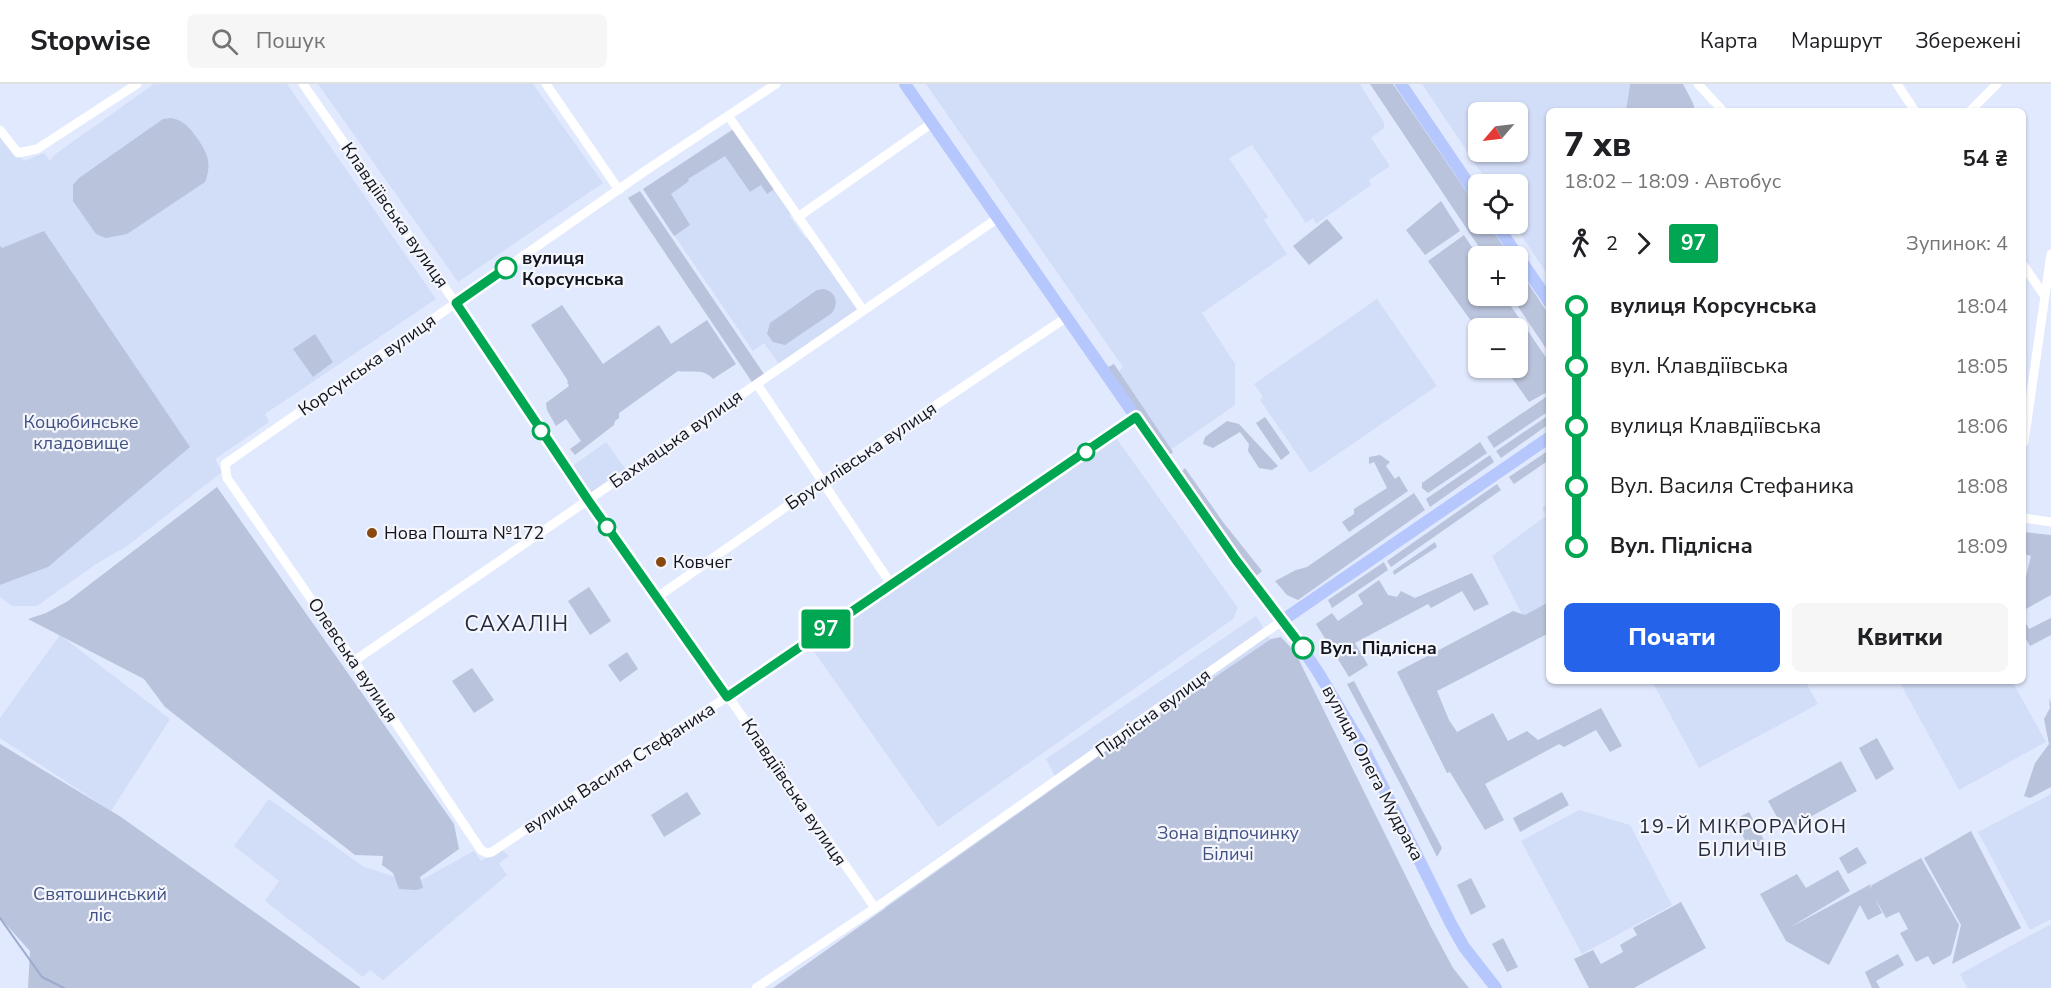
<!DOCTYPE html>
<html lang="uk">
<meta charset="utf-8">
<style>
:root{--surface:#fff;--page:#f6f6f6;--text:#202124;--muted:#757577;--line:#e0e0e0;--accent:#2563eb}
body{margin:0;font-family:"Nunito Sans",sans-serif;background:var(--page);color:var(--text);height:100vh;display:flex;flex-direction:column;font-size:22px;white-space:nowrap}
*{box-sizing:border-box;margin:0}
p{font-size:20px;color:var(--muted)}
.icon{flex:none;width:33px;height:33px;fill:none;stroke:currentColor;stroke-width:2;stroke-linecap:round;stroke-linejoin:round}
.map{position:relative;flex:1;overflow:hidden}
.side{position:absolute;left:1546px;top:24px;width:480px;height:576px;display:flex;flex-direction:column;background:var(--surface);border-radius:9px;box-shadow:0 2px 4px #0004}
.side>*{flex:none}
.badge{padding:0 12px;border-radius:4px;font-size:21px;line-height:39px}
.needle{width:39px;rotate:242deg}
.tools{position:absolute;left:1468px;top:18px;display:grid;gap:12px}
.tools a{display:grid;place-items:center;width:60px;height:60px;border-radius:9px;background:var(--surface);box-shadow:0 2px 4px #0004;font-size:30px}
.map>.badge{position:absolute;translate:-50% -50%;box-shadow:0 0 0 3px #fff}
.legs{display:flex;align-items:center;gap:9px;height:66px;padding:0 18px;font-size:20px}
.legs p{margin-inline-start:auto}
.summary{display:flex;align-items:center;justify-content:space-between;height:102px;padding:0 18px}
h1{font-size:33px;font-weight:800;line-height:45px}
.cta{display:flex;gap:12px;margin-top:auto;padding:12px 18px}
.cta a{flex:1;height:69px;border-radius:9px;background:var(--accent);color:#fff;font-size:24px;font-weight:800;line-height:69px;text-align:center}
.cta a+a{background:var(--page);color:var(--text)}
ul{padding:0 18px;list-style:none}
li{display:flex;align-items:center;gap:21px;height:60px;font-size:22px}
li i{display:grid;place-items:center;width:9px;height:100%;margin:0 8px;background:currentColor}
li i::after{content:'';width:15px;height:15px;margin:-8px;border:4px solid;border-radius:50%;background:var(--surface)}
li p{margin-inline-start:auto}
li:first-child i{background:linear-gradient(#0000 50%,currentColor 0)}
li:last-child i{background:linear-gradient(currentColor 50%,#0000 0)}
header{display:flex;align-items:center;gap:36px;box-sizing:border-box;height:84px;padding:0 30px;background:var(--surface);border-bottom:2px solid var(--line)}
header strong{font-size:28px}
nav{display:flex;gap:33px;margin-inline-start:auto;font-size:21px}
.search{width:420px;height:54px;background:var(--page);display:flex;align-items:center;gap:15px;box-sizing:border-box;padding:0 21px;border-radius:9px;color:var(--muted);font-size:22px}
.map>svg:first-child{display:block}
</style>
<header>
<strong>Stopwise</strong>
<div class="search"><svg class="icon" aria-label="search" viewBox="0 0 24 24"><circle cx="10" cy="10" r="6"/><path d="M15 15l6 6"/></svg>Пошук</div>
<nav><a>Карта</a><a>Маршрут</a><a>Збережені</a></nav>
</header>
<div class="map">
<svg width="2051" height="904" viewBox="0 0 2051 904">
<rect width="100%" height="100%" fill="#e1e9fe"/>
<g fill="#d2ddf7" fill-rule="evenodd">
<path d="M154,0H287L436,215L265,330L269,338L215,375L222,388L127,462L96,480L37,522H12L0,513V501L48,483L0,162V51L24,77L44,69L50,77L54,71Z"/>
<path d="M318,0H533L603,99L458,198Z"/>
<path d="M926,0H1360L1384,39V44L1371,54L1390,82L1369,96L1371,101L1316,140L1313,134L1306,139L1252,61L1229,74L1268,133L1264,136L1287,170L1202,229L1235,280V321L1169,367L1116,290L1123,283Z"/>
<path d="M1422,0H1630L1626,27H1550L1549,193L1514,140H1518V100H1489ZM1479,28H1518V68H1479Z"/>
<path d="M734,44L791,129L790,133L805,154L809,155L857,225L779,280L764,259L753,267L643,105Z"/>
<path d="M1377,215L1437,302L1310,389L1260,316L1263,313L1254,300Z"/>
<path d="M1116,354L1238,524L1233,535L938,743L810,562Z"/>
<path d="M606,358L626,386L589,410L571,383Z"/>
<path d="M1549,419V520L1524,534L1492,472L1546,432L1542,424Z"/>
<path d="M1256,532L1273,560L888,828L880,814L1055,692L1046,675Z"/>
<path d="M60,551L170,635L111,727L0,654V634Z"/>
<path d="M1652,597H1805L1818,620L1699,684Z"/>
<path d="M1899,597H2012L2046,658L1959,706Z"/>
<path d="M2051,710V835L2030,846L1978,748Z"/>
<path d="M269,715L364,783L393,792L405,805L474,767L481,777L501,765L509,772L499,779L507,791L383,896L370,886L363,893L265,817L279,797L234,762Z"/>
<path d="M1579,726L1630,741L1672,821L1582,870L1521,757Z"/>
<path d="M2051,840V904H1967L1960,890Z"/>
</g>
<g fill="#b9c3db">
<path d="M1370,0H1393L1479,126V140H1488L1510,172H1485Z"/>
<path d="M1630,0H1683L1693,19L1695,27H1626Z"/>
<path d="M171,34C182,36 187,41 194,50C206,66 213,78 205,98L127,150L106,154L96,150L73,117V101L79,94L163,35Z"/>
<path d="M734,45L774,105L767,110L761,101L750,108L725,72L688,95L689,97L671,110L690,141L674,152L643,105Z"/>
<path d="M640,107L766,293L754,301L628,114Z"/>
<path d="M1441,117L1460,147L1425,171L1406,146Z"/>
<path d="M1327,135L1343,154L1309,181L1293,162Z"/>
<path d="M44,147L190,363L48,483L0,501V162L2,164Z"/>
<path d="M1464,151L1479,174V212H1504L1549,278V307L1529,318L1505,284H1518V244H1479V248L1428,177Z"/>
<path d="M1518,184L1549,231V269L1511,212H1518Z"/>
<path d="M824,205C836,208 839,219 832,229L785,261L773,258L767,250L770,239L817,206Z"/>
<path d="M562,221L603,280L659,241L671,260L707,236L736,280L713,295C704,284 691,289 678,287L619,329V334L615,337L614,341L575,371L570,365L581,357L566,335L556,342L547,326L546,319L569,302L567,298L568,297L531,241Z"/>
<path d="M315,250L333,278L313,293L293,265Z"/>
<path d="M1114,280L1173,368L1168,373L1106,284Z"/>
<path d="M1549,311V327L1494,364L1487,353Z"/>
<path d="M1549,331V340L1501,374L1496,367Z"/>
<path d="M1265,333L1290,369L1281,376L1256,339Z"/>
<path d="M1227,337L1239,340L1278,382L1272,386L1259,384L1248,367L1249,360L1240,348L1213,364L1203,360L1205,353Z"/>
<path d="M1480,358L1487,369L1428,409L1422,404V399Z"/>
<path d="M1549,366V376L1514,400L1509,393Z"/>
<path d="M1380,371L1390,378L1386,382L1395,395L1399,392L1408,407L1349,448L1342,438L1354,430V425L1387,404L1374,378L1369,380V373Z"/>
<path d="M1490,371L1494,378L1430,423L1426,415Z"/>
<path d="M1185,384L1223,438L1262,487L1256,492L1230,461L1180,389Z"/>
<path d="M1497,400L1501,406L1391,483L1387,477Z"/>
<path d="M217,403L454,740L459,765L420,793L423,804L416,806L399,805L393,789L382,781L383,772L355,771L165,623L144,595L28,535L46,529L68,517Z"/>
<path d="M1414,409L1425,426L1298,516L1287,511L1275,497L1296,486L1307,483Z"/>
<path d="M2024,448L2051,451V511L2024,526V492H2026L2031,472L2024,470Z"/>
<path d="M1435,458L1437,463L1394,491L1393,487Z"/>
<path d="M1384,478L1388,486L1332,524L1328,516Z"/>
<path d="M1472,489L1489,520L1474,527L1462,507L1431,524L1428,520L1355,559L1368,581L1349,593L1316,540L1332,529L1338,537L1363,520L1358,511L1379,496L1388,511L1397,513L1401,507L1415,514Z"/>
<path d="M589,503L611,537L590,551L568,517Z"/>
<path d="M1549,518V549L1437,607L1449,636L1457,648L1493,629L1508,657L1527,647L1538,656L1601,624L1622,662L1610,668L1596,646L1564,663L1559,660L1485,700L1504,736L1485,746L1450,688L1447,689L1397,588L1513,527L1525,531Z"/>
<path d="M2051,534V551L2030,562L2024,551V536L2029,545Z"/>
<path d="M1281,553L1295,568L1431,843L1453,884L1469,904H773L1109,665L1271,555Z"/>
<path d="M627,568L638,585L620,598L608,581Z"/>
<path d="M472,584L494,616L474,629L452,597Z"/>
<path d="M1354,597L1442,764L1437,773L1403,705L1347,600Z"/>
<path d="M2049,614L2051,619V703L2030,714L2024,712L2035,679L2049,660L2044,635L2050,624Z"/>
<path d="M1877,654L1894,685L1876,696L1859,664Z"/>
<path d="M0,660L121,733L361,904H28L30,867L0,834Z"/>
<path d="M1841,677L1857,707L1785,747L1768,717Z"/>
<path d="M687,708L701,730L664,753L651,731Z"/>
<path d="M1562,708L1569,721L1520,748L1513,734Z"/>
<path d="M1749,728L1765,758L1751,767L1734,736Z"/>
<path d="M1971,747L2021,844L1952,880L1961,841L1924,774Z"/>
<path d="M1857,763L1867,779L1848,790L1839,774Z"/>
<path d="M1921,774L1959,841L1951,871L1933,881L1928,872L1916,878L1900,849L1908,845L1899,828L1886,834L1875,814L1882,829L1868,836L1860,821L1829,881L1786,857L1760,810L1797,790L1806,804L1838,786L1850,807L1789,844L1871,800L1869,806L1872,801Z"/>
<path d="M1471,794L1486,823L1471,831L1457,801Z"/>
<path d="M1681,818L1706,864L1634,904H1589L1574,875L1593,866L1601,880L1623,868L1620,861L1637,851L1633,844Z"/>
<path d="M1503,854L1518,883L1507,888L1492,860Z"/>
<path d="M1898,870L1904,881L1876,897L1880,904H1872L1865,888Z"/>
</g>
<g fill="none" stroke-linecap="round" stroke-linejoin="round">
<path stroke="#9caacf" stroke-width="2" d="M0,834L42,893L64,904"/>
<g stroke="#fff" stroke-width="9">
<path d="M303,0L484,260L588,416L732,618L875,824"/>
<path d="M546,0L619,106"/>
<path d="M776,0L645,87L225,380L227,394L363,590L481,766L487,769L492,768L615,685L727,613L1136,334"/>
<path d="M1698,0L1723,27"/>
<path d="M1897,0L1915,27"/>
<path d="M1970,27L1997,0"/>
<path d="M729,33L863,226"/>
<path d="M0,46L18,69L37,65L137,0"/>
<path d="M798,133L932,39"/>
<path d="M2024,182L2044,211"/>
<path d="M757,300L891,500"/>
<path d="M2024,358L2051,170"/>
<path d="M2024,434L2051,438"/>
<path d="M656,514L823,397L1067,233"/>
<path d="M354,577L998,134"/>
<path d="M756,904L875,824L1283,536"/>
</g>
<g stroke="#b5c7fd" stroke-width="12">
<path d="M905,0L1169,381L1236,476L1283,536L1318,588L1364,665L1451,840L1464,863L1496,904"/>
<path d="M1401,0L1479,115"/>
<path d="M1496,140L1550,219"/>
<path d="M1283,536L1550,353"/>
</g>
</g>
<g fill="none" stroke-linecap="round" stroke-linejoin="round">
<defs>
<path id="line-1" d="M506,184L456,219L588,416L727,613L1136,333L1236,476L1303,564"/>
</defs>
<use href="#line-1" stroke="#fff" stroke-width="14"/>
<use href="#line-1" stroke="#00a651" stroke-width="9"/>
</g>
<g fill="#fff" stroke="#00a651" stroke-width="3">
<circle cx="506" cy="184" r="10"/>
<circle cx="541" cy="347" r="8"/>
<circle cx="1086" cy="368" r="8"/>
<circle cx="607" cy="443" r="8"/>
<circle cx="1303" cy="564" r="10"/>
</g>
<g fill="#884910" stroke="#f4f6fc" stroke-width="2">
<circle cx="372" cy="449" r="6"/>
<circle cx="661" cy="478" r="6"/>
</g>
<g text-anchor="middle" stroke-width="4.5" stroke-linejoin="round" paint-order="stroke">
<g font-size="18" fill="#12151e" stroke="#f4f6fc">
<text transform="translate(395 131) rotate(55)" y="6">Клавдіївська вулиця</text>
<text transform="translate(367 281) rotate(-35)" y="6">Корсунська вулиця</text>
<text transform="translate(676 355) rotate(-35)" y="6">Бахмацька вулиця</text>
<text transform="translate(861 372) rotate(-34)" y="6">Брусилівська вулиця</text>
<text transform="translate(353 576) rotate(56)" y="6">Олевська вулиця</text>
<text transform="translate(1153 629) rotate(-36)" y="6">Підлісна вулиця</text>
<text transform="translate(619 684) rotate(-33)" y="6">вулиця Василя Стефаника</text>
<text transform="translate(1373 689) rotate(62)" y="6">вулиця Олега Мудрака</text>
<text transform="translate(794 708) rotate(56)" y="6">Клавдіївська вулиця</text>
</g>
<g font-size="18" font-weight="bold" fill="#12151e" stroke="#f4f6fc" text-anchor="start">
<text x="522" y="180">вулиця<tspan x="522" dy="21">Корсунська</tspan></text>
<text x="1320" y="570">Вул. Підлісна</text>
</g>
<g font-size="18" fill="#405183" stroke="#f4f6fc">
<text x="81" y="344">Коцюбинське<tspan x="81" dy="21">кладовище</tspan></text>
<text x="1228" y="755">Зона відпочинку<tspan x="1228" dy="21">Біличі</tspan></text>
<text x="100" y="816">Святошинський<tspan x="100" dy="21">ліс</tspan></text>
</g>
<g font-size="18" fill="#12151e" stroke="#f4f6fc" text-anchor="start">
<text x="384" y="455">Нова Пошта №172</text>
<text x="673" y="484">Ковчег</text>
</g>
<g font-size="20" letter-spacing="1.5" fill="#242b3f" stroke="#f4f6fc">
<text x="1743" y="749">19-Й МІКРОРАЙОН<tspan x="1743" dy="23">БІЛИЧІВ</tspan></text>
</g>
<g font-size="21" letter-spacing="1.5" fill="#242b3f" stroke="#f4f6fc">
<text x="517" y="547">САХАЛІН</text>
</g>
</g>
</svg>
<div class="tools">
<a><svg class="needle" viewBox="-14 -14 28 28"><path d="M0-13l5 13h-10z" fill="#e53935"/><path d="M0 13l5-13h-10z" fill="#757577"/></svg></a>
<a><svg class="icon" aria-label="locate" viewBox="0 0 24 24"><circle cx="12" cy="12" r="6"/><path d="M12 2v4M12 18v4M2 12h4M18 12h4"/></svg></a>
<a>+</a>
<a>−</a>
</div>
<b class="badge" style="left:826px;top:545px;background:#00a651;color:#fff">97</b>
<section class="side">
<div class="summary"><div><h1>7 хв</h1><p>18:02 – 18:09 · Автобус</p></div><b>54 ₴</b></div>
<div class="legs"><svg class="icon" aria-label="walk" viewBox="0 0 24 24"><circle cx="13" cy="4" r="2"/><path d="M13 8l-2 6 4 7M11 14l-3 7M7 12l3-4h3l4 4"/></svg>2<svg class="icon" aria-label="forward" viewBox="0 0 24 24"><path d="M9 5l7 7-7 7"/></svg><b class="badge" style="background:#00a651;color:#fff">97</b><p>Зупинок: 4</p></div>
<ul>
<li><i style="color:#00a651"></i><b>вулиця Корсунська</b><p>18:04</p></li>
<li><i style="color:#00a651"></i><span>вул. Клавдіївська</span><p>18:05</p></li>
<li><i style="color:#00a651"></i><span>вулиця Клавдіївська</span><p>18:06</p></li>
<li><i style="color:#00a651"></i><span>Вул. Василя Стефаника</span><p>18:08</p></li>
<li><i style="color:#00a651"></i><b>Вул. Підлісна</b><p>18:09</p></li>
</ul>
<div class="cta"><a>Почати</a><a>Квитки</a></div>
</section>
</div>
